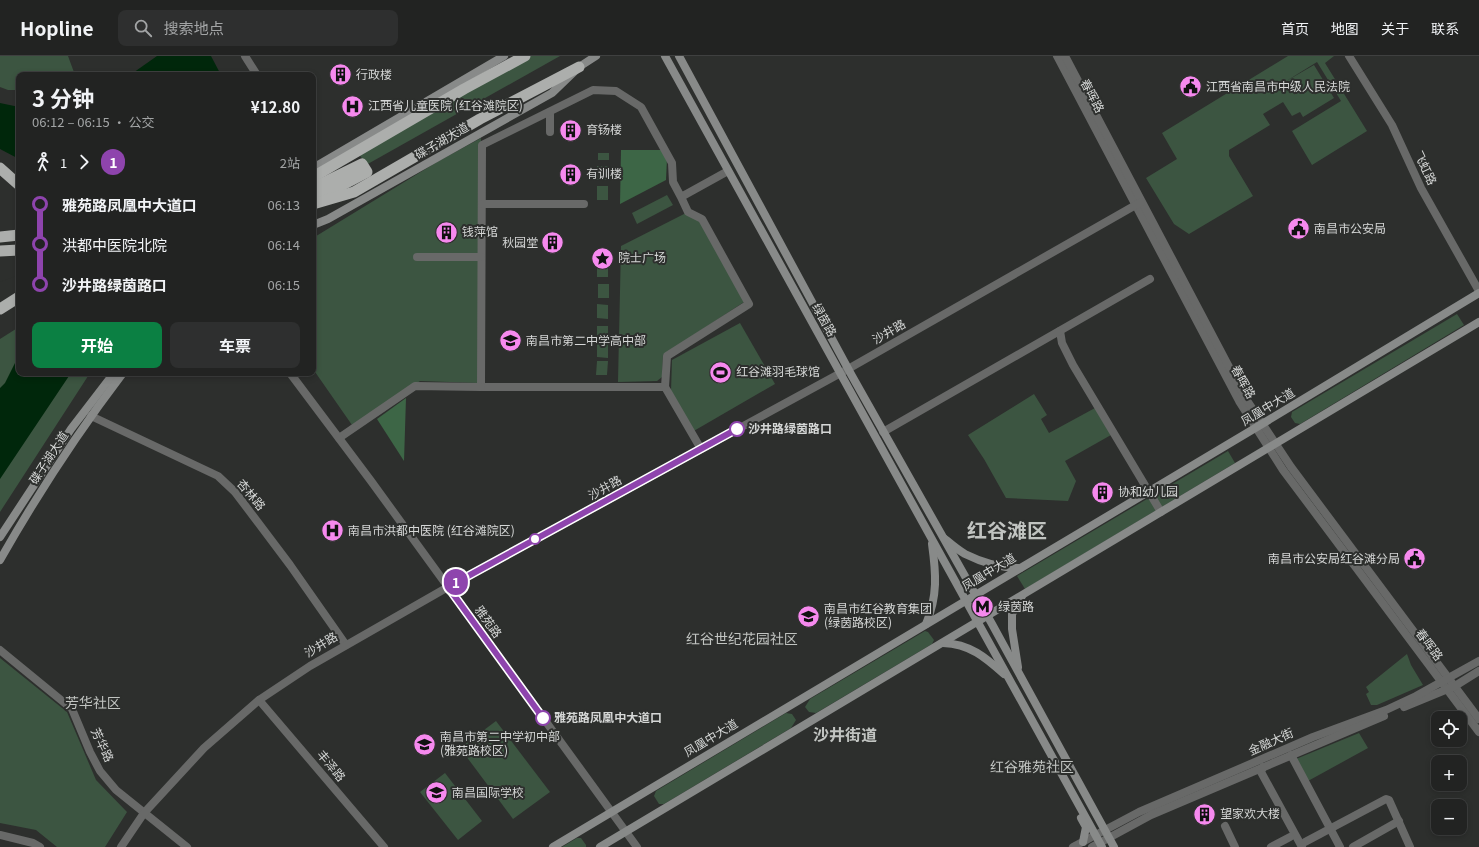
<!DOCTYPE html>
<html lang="zh">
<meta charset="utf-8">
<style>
:root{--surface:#222322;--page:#2e2f2f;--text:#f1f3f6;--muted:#a2a4a5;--line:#3f4040;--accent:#0b8043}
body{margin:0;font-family:Georgia,"Noto Sans SC",serif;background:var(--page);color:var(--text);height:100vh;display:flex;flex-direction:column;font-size:15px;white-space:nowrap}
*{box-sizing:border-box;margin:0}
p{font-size:13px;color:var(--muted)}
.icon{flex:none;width:22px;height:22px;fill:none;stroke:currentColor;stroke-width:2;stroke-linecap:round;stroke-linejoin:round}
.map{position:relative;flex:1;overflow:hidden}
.drawer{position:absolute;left:16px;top:16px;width:300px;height:304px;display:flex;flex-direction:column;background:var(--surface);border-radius:8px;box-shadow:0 2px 6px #0003,0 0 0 1px var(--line)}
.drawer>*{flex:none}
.badge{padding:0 8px;border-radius:13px;font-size:14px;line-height:26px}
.tools{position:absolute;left:1431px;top:655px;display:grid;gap:8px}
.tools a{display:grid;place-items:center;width:36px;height:36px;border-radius:8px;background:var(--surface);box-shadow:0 2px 6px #0003,0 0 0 1px var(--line);font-size:20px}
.map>.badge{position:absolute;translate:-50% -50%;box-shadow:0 0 0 2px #fff}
.legs{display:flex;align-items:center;gap:6px;height:44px;padding:0 16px;font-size:13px}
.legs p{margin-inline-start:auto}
.summary{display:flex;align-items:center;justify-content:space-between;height:68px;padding:0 16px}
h1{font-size:22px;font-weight:700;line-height:30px}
.action{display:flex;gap:8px;margin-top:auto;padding:8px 16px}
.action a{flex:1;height:46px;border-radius:8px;background:var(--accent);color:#fff;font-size:16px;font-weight:700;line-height:46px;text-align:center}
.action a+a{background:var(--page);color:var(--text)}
ul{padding:0 16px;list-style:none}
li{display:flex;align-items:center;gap:14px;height:40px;font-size:15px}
li i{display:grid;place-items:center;width:6px;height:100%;margin:0 5px;background:currentColor}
li i::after{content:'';width:10px;height:10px;margin:-5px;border:3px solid;border-radius:50%;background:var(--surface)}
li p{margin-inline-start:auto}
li:first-child i{background:linear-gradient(#0000 50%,currentColor 0)}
li:last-child i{background:linear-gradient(currentColor 50%,#0000 0)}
header{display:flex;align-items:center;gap:24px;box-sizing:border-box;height:56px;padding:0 20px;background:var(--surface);border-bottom:1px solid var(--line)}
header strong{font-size:19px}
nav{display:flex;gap:22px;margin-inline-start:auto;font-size:14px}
.search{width:280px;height:36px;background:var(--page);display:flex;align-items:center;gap:10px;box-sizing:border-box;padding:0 14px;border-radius:8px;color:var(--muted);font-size:15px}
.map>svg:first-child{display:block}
</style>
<header>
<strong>Hopline</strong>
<div class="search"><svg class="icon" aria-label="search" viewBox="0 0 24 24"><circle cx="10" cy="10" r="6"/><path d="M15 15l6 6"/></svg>搜索地点</div>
<nav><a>首页</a><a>地图</a><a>关于</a><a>联系</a></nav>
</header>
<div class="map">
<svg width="1479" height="791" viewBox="0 0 1479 791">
<rect width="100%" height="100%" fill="#2d2f2d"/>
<g fill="#3c5541">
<path d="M0,0H68L75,19H19V34H8L0,31Z"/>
<path d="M531,0H560L366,109L359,98Z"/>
<path d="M1288,0H1334L1325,7L1367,75L1312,109L1292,75L1341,45L1317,6L1283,27L1314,9L1334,42L1303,61L1300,56L1292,60L1283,46L1263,58L1270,69L1229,94V100L1253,140L1189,178L1174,168L1146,122L1177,103L1162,77Z"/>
<path d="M481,82L478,327L420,325L352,369L313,313V182L437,106Z"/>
<rect x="598" y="97" width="11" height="7"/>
<rect x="597" y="110" width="11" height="14"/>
<rect x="597" y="130" width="11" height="14"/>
<path d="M667,139L673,149L637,168L632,157Z"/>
<path d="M686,157L700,165L744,246L663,299L662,321L657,325L618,326L621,190Z"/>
<path d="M597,206L608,207V221H597Z"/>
<rect x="598" y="228" width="11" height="14"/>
<path d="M597,248L608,249V263L597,262Z"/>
<path d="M1457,258L1464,269L1300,368L1295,367L1291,361L1292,356Z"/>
<path d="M740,267L775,328L692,376L671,335L672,304Z"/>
<rect x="597" y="270" width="11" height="14"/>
<path d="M19,271V317H90L0,456V283Z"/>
<path d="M597,287H608V302L597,301Z"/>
<path d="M597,305H608L607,319H596Z"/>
<path d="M1034,338L1047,359L1041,363L1049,377L1095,352L1111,379L1065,405L1076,425L1068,445L1006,442L984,403L968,379Z"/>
<path d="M1228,395L1235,407L1025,533L1017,520Z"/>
<path d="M925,575L928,576L934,584L932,588L816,657L809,656L805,651L810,643Z"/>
<path d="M1407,598L1411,609L1423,629L1377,649H1371L1366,638L1369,636L1366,631Z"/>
<path d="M0,602L67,656L96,724L127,756L105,791H57L36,774L0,767Z"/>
<path d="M786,657L792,658L796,664L791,672L664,748H659L654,740L656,735Z"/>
<path d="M496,665L550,736L513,763L460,692Z"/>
<path d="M1359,677L1368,692L1308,725L1296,703Z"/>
<path d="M445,717L482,765L458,784L420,736Z"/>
<path d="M577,782H581L586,789V791H562Z"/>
</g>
<g fill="#3d6646">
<path d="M621,94H661L667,102L666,124L620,148Z"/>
<path d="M406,342L404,405L377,363Z"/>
</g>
<g fill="#00270b">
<path d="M157,0H211L221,19H130Z"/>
<path d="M0,47L19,51V217L0,224Z"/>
<path d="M19,299V317H71L0,423V332L5,327Z"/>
</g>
<path fill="#2d2f2d" d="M0,93L19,103V219L0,226Z"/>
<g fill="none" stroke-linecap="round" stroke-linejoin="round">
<g stroke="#686968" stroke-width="8">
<path d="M245,0L257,19"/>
<path d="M550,76V56"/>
<path d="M681,141L688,156L702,163L749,248L667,300L665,331H481L482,89L593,34L616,35L641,51L672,107L673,126L681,141L728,115"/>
<path d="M482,148H584"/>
<path d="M417,201H481"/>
<path d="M1060,275L1062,287L1073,309L1161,456"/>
<path d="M665,331L701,393"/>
<path d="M883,376L1150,223"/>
<path d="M339,382L415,330L481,331"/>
<path d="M1291,699L1340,791"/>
<path d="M1263,711L1261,716L1302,791"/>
<path d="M1225,770L1235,791"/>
<path d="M1305,786L1386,743L1389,744L1410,791"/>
<path d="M1271,791L1290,781"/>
<path d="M1353,791L1399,765"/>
</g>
<g stroke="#686968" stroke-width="8">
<path d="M1057,0L1239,345L1283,414L1479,676"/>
<path d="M1065,0L1246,343L1291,411L1479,663"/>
<path d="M1349,0L1392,69L1421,132L1479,235"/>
<path d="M290,317L371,425L637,791"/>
<path d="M91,360L218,420L235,436L290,509L346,589"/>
<path d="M0,594L72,653L90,696L100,715L116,734L187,791"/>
<path d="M259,644L384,791"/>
<path d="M1404,651L1455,630L1479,615"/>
<path d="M0,779L33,787L40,791"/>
<path d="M121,791L144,757L204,692L259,644L310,610L448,531L848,313L1141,146"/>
<path d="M1073,791L1139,756L1313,681L1386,654L1416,640L1479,605"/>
<path d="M1092,791L1151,759L1384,660"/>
</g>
<g stroke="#888a89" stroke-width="8">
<path d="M665,0L1102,791"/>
<path d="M679,0L852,320L992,568L1114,791"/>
<path d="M313,112L504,0"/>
<path d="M313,169L328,163L552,37L579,11L596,0"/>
<path d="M0,481L71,373L114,317"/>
<path d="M945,483C951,488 958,494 965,498C981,506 1002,512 1020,512"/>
<path d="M0,504C37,439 78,376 123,317"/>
<path d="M926,568C938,540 936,517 932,488"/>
<path d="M943,587C970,588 985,601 1004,618"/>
<path d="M1018,611L1012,573V558L1022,540"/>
<path d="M1081,762L1086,771L1083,786"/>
<path d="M553,791L1262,368L1479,237"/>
<path d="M600,791L1479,266"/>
</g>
<g stroke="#acaeac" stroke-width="11">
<path d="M0,112L19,129"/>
<path d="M313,121L464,33L525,0"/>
<path d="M313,132L362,108L367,116L319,141"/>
<path d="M313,148L354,136L480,63L579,11"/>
<path d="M0,181L19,179"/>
<path d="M0,195L19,194"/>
<path d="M0,253L19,241"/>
</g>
</g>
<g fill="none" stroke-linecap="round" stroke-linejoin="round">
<defs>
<path id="line-1" d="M543,662L448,531L737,373"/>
</defs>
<use href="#line-1" stroke="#fff" stroke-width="9"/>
<use href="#line-1" stroke="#8e44ad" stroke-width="6"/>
</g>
<defs>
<symbol id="building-disc" viewBox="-11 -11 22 22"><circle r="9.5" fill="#f689ee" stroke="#2d2f2d"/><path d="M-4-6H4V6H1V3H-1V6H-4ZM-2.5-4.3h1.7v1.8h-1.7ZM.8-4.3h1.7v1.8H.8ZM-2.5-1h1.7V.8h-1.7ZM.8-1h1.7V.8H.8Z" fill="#111"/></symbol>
<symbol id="civic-disc" viewBox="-11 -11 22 22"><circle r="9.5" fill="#f689ee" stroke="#2d2f2d"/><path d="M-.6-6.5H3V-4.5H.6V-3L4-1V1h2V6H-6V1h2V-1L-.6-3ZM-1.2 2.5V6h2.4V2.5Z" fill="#111"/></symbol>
<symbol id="hospital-disc" viewBox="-11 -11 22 22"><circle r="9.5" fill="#f689ee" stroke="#2d2f2d"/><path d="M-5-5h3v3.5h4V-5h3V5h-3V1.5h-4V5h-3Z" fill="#111"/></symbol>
<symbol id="sight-disc" viewBox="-11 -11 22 22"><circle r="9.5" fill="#f689ee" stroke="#2d2f2d"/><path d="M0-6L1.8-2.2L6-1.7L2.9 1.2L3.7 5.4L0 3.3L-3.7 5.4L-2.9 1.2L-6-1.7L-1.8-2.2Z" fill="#111"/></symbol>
<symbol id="school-disc" viewBox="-11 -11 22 22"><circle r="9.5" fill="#f689ee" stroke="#2d2f2d"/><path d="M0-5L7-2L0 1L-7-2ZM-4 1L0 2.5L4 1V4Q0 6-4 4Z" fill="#111"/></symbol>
<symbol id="stadium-disc" viewBox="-11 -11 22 22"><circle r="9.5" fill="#f689ee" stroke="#2d2f2d"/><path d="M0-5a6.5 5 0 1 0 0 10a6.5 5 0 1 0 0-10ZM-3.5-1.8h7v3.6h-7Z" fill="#111"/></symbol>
<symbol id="metro-disc" viewBox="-11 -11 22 22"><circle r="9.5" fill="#f689ee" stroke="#2d2f2d"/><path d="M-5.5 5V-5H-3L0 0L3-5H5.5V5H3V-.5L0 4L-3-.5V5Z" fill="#111"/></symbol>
</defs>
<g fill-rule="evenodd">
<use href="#building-disc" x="328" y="6" width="25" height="25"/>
<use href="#civic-disc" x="1178" y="18" width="25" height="25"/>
<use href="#hospital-disc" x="340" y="38" width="25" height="25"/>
<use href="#building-disc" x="558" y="62" width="25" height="25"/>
<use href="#building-disc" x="558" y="106" width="25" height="25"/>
<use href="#civic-disc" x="1286" y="160" width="25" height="25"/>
<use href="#building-disc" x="434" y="164" width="25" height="25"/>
<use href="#building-disc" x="540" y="174" width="25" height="25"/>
<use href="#sight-disc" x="590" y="190" width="25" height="25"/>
<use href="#school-disc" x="498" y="272" width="25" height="25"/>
<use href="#stadium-disc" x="708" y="304" width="25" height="25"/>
<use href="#building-disc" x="1090" y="424" width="25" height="25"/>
<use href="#hospital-disc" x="320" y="462" width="25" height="25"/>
<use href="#civic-disc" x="1402" y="490" width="25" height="25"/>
<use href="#metro-disc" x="970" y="538" width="25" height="25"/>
<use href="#school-disc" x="796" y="548" width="25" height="25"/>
<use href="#school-disc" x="412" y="676" width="25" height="25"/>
<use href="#school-disc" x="424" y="724" width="25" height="25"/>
<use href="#building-disc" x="1192" y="746" width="25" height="25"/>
</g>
<g fill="#fff" stroke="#8e44ad" stroke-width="2">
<circle cx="737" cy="373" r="7"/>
<circle cx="535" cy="483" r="5"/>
<circle cx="543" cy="662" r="7"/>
</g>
<g text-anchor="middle" stroke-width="4" stroke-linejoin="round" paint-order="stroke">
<g font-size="12" fill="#d5d7d6" stroke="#2d2f2d" text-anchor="start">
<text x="356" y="23">行政楼</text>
<text x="1206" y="35">江西省南昌市中级人民法院</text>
<text x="368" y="54">江西省儿童医院 (红谷滩院区)</text>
<text x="586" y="78">育钖楼</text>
<text x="586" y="122">有训楼</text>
<text x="1314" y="177">南昌市公安局</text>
<text x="462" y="180">钱萍馆</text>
<text x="538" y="191" text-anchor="end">秋园堂</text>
<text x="618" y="206">院士广场</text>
<text x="526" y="289">南昌市第二中学高中部</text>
<text x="736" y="320">红谷滩羽毛球馆</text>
<text x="1118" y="440">协和幼儿园</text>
<text x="348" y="479">南昌市洪都中医院 (红谷滩院区)</text>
<text x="1400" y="507" text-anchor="end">南昌市公安局红谷滩分局</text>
<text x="998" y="555">绿茵路</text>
<text x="824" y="557">南昌市红谷教育集团<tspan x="824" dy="14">(绿茵路校区)</tspan></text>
<text x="440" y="685">南昌市第二中学初中部<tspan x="440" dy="14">(雅苑路校区)</tspan></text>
<text x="452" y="741">南昌国际学校</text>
<text x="1220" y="762">望家欢大楼</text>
</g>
<g font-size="12" fill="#d5d7d6" stroke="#2d2f2d">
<text transform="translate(1092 40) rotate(62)" y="4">春晖路</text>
<text transform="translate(442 85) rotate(-30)" y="4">碟子湖大道</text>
<text transform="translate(1425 112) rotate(65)" y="4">飞虹路</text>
<text transform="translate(824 264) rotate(61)" y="4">绿茵路</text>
<text transform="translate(889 276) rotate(-30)" y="4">沙井路</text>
<text transform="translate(1243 326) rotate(61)" y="4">春晖路</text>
<text transform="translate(1268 351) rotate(-31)" y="4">凤凰中大道</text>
<text transform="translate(49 402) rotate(-57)" y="4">碟子湖大道</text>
<text transform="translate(605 432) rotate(-29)" y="4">沙井路</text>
<text transform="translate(251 439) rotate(50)" y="4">杏林路</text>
<text transform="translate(989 516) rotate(-31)" y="4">凤凰中大道</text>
<text transform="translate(488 566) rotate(54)" y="4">雅苑路</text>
<text transform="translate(321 589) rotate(-31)" y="4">沙井路</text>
<text transform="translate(1429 589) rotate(53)" y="4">春晖路</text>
<text transform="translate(711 682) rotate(-31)" y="4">凤凰中大道</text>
<text transform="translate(1271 686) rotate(-24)" y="4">金融大街</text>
<text transform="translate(102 689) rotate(65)" y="4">芳华路</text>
<text transform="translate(331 710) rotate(50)" y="4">丰泽路</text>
</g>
<g font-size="12" font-weight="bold" fill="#d5d7d6" stroke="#2d2f2d" text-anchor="start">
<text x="748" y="377">沙井路绿茵路口</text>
<text x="554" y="666">雅苑路凤凰中大道口</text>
</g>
<g font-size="14" fill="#c1c4c1" stroke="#2d2f2d">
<text x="742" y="588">红谷世纪花园社区</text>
<text x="93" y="652">芳华社区</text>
<text x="1032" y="716">红谷雅苑社区</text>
</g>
<g font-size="16" font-weight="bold" fill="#c1c4c1" stroke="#2d2f2d">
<text x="845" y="685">沙井街道</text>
</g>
<g font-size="20" font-weight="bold" fill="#c1c4c1" stroke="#2d2f2d">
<text x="1007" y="482">红谷滩区</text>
</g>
</g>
</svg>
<div class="tools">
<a><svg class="icon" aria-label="locate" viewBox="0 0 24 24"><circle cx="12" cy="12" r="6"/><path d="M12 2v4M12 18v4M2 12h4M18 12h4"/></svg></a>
<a>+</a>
<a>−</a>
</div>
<b class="badge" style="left:456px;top:526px;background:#8e44ad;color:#fff">1</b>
<section class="drawer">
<div class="summary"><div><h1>3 分钟</h1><p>06:12 – 06:15 · 公交</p></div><b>¥12.80</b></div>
<div class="legs"><svg class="icon" aria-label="walk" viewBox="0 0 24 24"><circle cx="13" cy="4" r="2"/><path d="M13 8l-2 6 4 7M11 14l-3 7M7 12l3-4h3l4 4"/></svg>1<svg class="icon" aria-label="forward" viewBox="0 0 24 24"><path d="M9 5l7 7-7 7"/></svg><b class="badge" style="background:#8e44ad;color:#fff">1</b><p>2站</p></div>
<ul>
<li><i style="color:#8e44ad"></i><b>雅苑路凤凰中大道口</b><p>06:13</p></li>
<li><i style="color:#8e44ad"></i><span>洪都中医院北院</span><p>06:14</p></li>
<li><i style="color:#8e44ad"></i><b>沙井路绿茵路口</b><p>06:15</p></li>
</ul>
<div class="action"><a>开始</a><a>车票</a></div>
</section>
</div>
